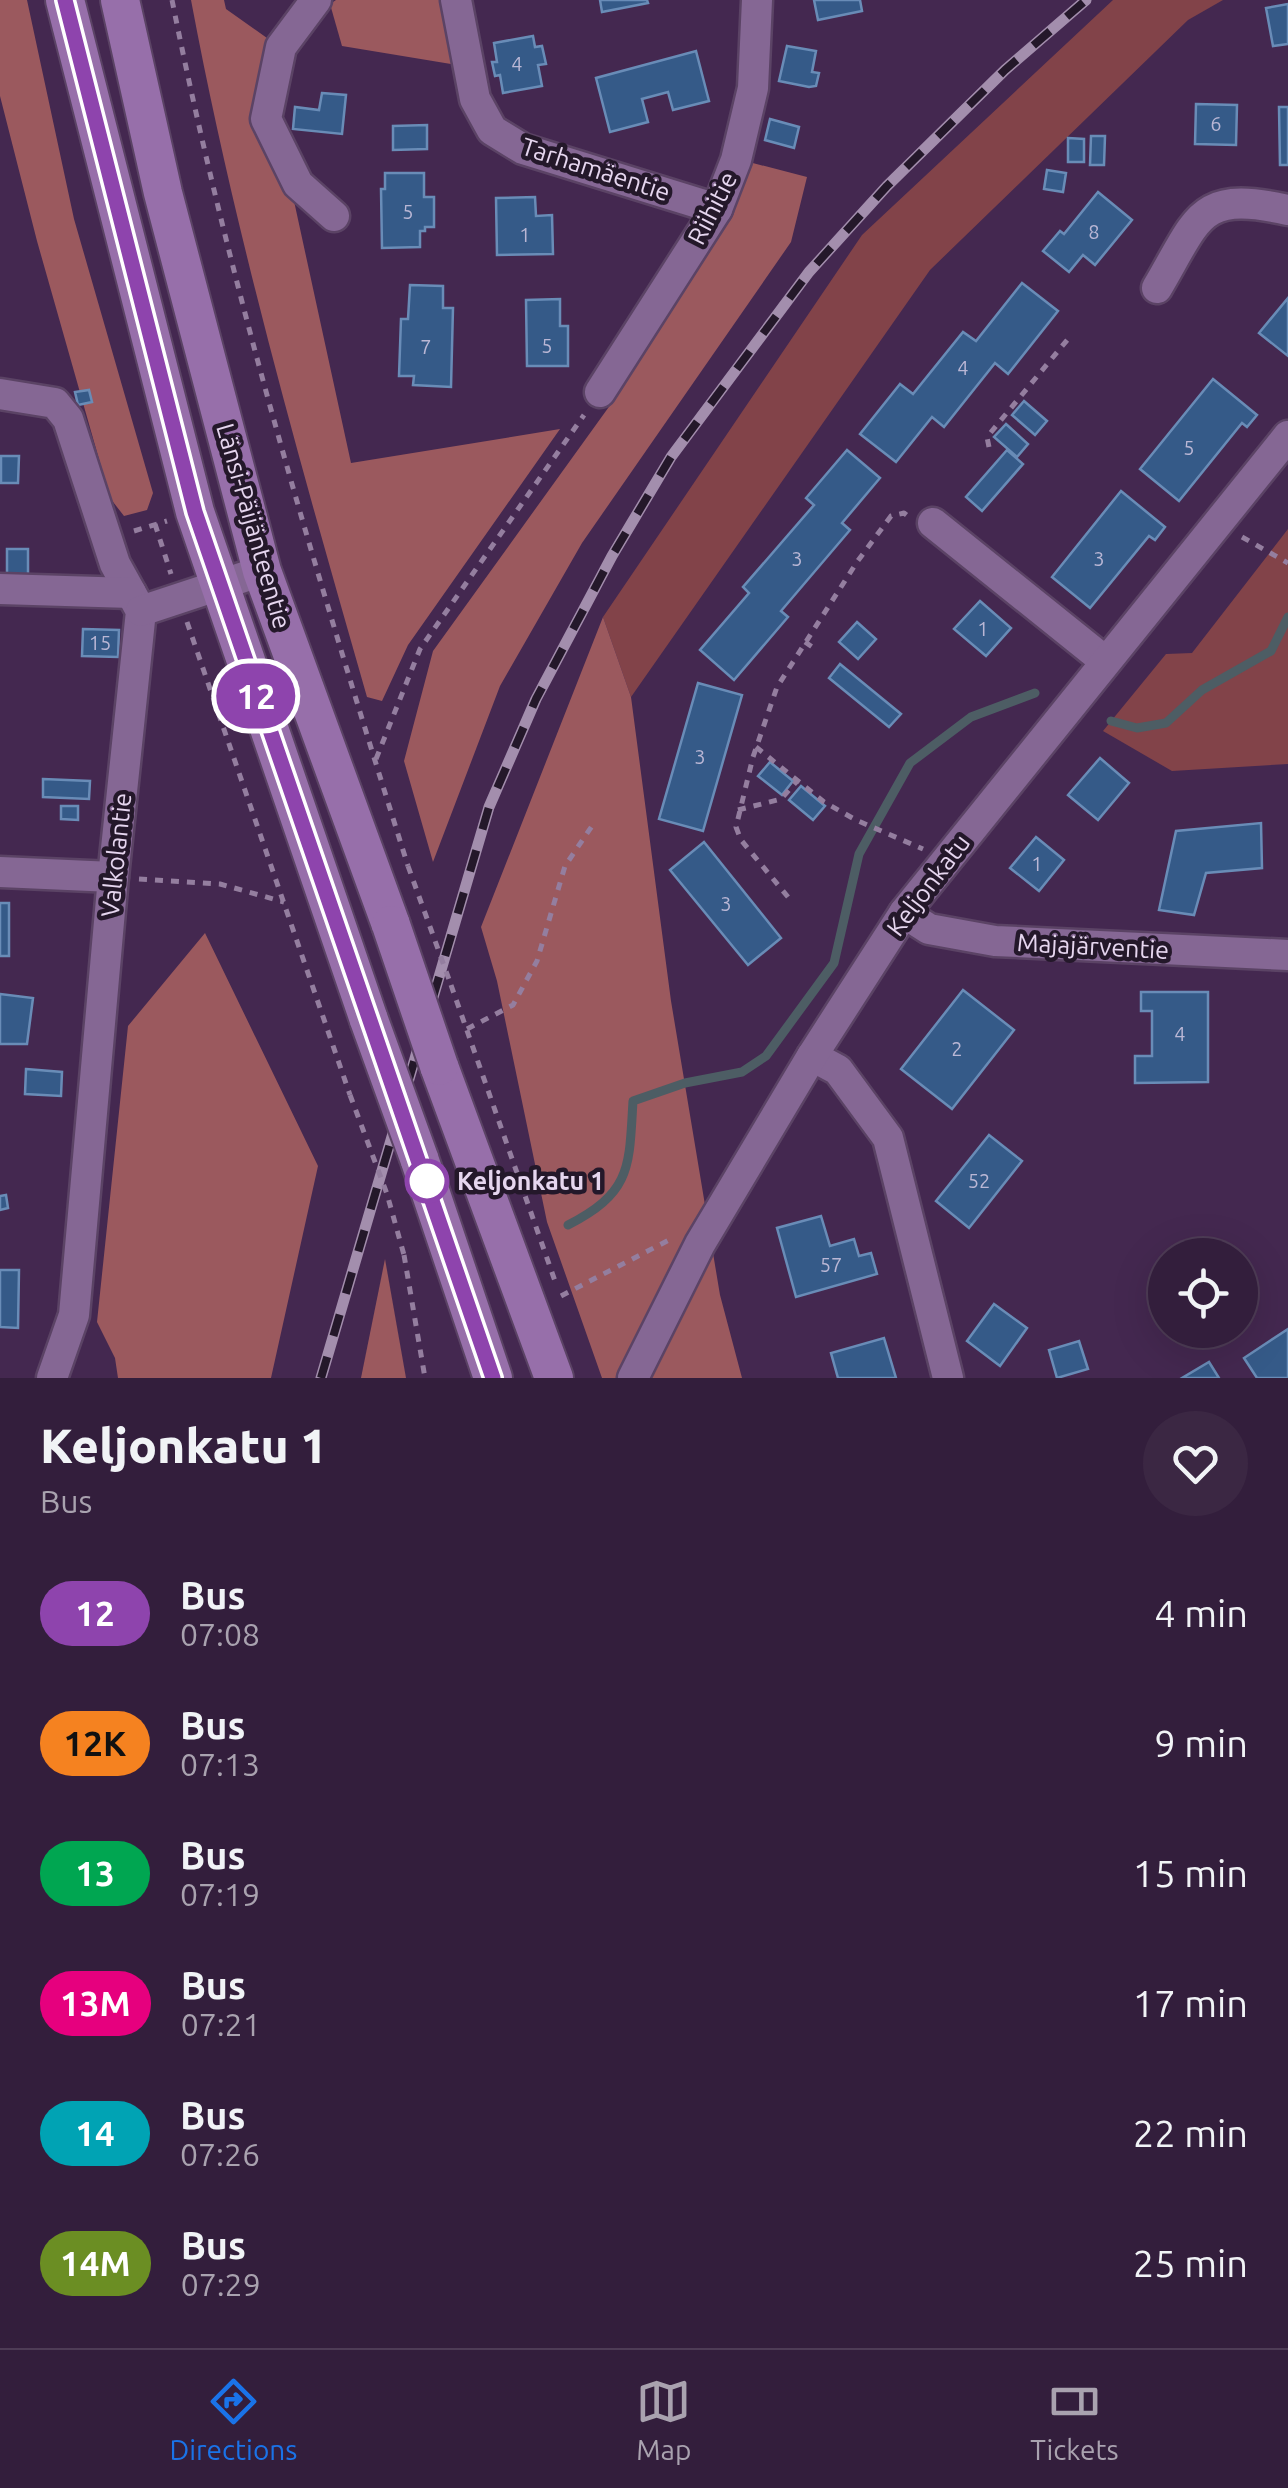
<!DOCTYPE html>
<meta charset="utf-8">
<style>
:root{--surface:#331e3c;--page:#3b2743;--text:#f1f3f6;--muted:#a9a2af;--line:#4e3c56;--accent:#1a73e8}
body{margin:0;font-family:Ubuntu,sans-serif;background:var(--page);color:var(--text);height:100vh;display:flex;flex-direction:column;font-size:38px;white-space:nowrap}
*{box-sizing:border-box;margin:0}
p{font-size:32px;color:var(--muted)}
.icon{flex:none;width:55px;height:55px;fill:none;stroke:currentColor;stroke-width:2;stroke-linecap:round;stroke-linejoin:round}
.map{position:relative;height:1378px;overflow:hidden}
.panel{display:flex;flex-direction:column;background:var(--surface);flex:1}
.panel>*{flex:none}
.badge{padding:0 20px;border-radius:32px;font-size:35px;line-height:65px}
.controls{position:absolute;left:1148px;top:1238px;display:grid;gap:20px}
.controls a{display:grid;place-items:center;width:110px;height:110px;border-radius:50%;background:var(--surface);box-shadow:0 10px 40px #0002,0 0 0 2px var(--line);font-size:50px}
.map>.badge{position:absolute;translate:-50% -50%;box-shadow:0 0 0 5px #fff}
.round{display:grid;place-items:center;flex:none;width:105px;height:105px;border-radius:52px;background:var(--page)}
.summary{display:flex;align-items:center;justify-content:space-between;height:170px;padding:0 40px}
h1{font-size:48px;font-weight:800;line-height:75px}
ul{padding:0;list-style:none}
li{display:flex;align-items:center;gap:30px;height:130px;padding:0 40px}
li div{flex:1}
li b{display:block;font-size:38px}
li em{font-style:normal}
li .badge{min-width:110px;font-weight:700;text-align:center}
.tabs{display:flex;justify-content:space-around;align-items:center;height:140px;border-top:2px solid var(--line);background:var(--surface);font-size:28px;color:var(--muted)}
.tabs a{display:grid;justify-items:center;gap:5px}
.tabs .current{color:var(--accent)}
.map>svg:first-child{display:block}
</style>
<div class="map">
<svg width="1288" height="1378" viewBox="0 0 1288 1378">
<rect width="100%" height="100%" fill="#442850"/>
<g fill="#824349">
<path d="M1113,0H1223L1188,20L930,270L631,697L603,617L862,235Z"/>
<path d="M1288,529V764L1172,771L1103,731L1166,654L1192,653Z"/>
</g>
<g fill="#9b595e">
<path d="M0,0H27L74,219L153,493L147,510L124,516L110,498L37,241L0,96Z"/>
<path d="M191,0H224L226,9L274,43L255,124L294,201L351,463L560,429L408,645L382,701L367,697C301,467 235,235 191,0Z"/>
<path d="M336,0H443L457,65L342,46L330,4Z"/>
<path d="M749,162L807,177L791,242L582,543L500,686L433,862L404,761L433,651L616,397L731,217Z"/>
<path d="M603,617L631,697L671,1001L720,1295L742,1378H602L547,1222L497,981L481,927Z"/>
<path d="M205,933L318,1166L271,1378H118L115,1358L97,1322L128,1026Z"/>
<path d="M385,1259L406,1378H361Z"/>
</g>
<g fill="none" stroke-linecap="round" stroke-linejoin="round">
<g stroke="#4d5d64" stroke-width="9">
<path d="M1111,721L1137,728L1166,723L1202,690L1271,651L1288,617"/>
<path d="M568,1225C632,1192 629,1167 633,1101L685,1083L742,1072L766,1056L834,963L859,854L910,763L971,717L1035,693"/>
</g>
</g>
<g fill="#355a88" stroke="#698cb7" stroke-width="2.5">
<path d="M600,0H647L648,3L602,12Z"/>
<path d="M814,0H860L862,11L818,20Z"/>
<path d="M1288,4V44L1273,46L1266,8Z"/>
<path d="M533,36L535,47L542,46L546,64L538,65L542,86L503,93L500,75L495,76L492,62H497L494,43Z"/>
<path d="M787,46L816,51L812,72L819,73L816,86L809,87L779,81Z"/>
<path d="M696,51L709,101L673,110L668,92L642,99L648,122L610,132L596,78Z"/>
<path d="M322,93L346,95L342,134L293,129L295,107L319,110Z"/>
<path d="M1196,104L1237,105L1236,145L1195,144Z"/>
<path d="M1279,107H1288V165H1280Z"/>
<path d="M770,119L799,127L794,148L765,140Z"/>
<path d="M427,125V149L393,150V126Z"/>
<path d="M1091,136H1105L1104,165H1090Z"/>
<path d="M1068,138L1084,139V162H1068Z"/>
<path d="M1047,170L1066,173L1063,192L1044,189Z"/>
<path d="M385,173H424V197H434V227H425V231H420V247L382,248L381,189H385Z"/>
<path d="M1098,192L1132,220L1095,265L1083,255L1069,272L1043,251L1060,231L1064,234Z"/>
<path d="M535,197L536,216L552,215L553,254L497,255L496,198Z"/>
<path d="M1022,283L1058,311L1008,374L995,363L944,427L932,417L896,462L860,434L900,384L913,394L963,332L976,341Z"/>
<path d="M410,285L443,286V308H453L451,387L413,385L414,376H399L401,319H408Z"/>
<path d="M1288,298V356L1259,333Z"/>
<path d="M560,299V326H568V366H527L526,300Z"/>
<path d="M1213,379L1257,415L1247,427L1242,423L1179,501L1140,469Z"/>
<path d="M89,390L92,402L78,405L75,392Z"/>
<path d="M1024,401L1047,421L1035,435L1012,415Z"/>
<path d="M1006,424L1028,444L1017,457L994,437Z"/>
<path d="M847,450L880,478L842,523L850,530L781,611L788,617L734,680L700,650L749,593L743,587L814,505L806,498Z"/>
<path d="M1007,450L1023,464L982,511L966,497Z"/>
<path d="M1,456H19L18,483H1Z"/>
<path d="M1121,491L1165,527L1155,540L1149,536L1090,608L1052,577Z"/>
<path d="M7,549H28V578L7,577Z"/>
<path d="M980,601L1011,628L986,656L954,629Z"/>
<path d="M857,622L876,639L858,659L839,642Z"/>
<path d="M83,629L119,630L118,657L82,656Z"/>
<path d="M840,664L901,714L889,727L829,678Z"/>
<path d="M698,683L742,695L703,831L659,819Z"/>
<path d="M1100,758L1129,783L1098,820L1068,795Z"/>
<path d="M770,762L793,781L782,795L758,776Z"/>
<path d="M43,779L90,781L89,799L43,797Z"/>
<path d="M801,786L825,806L813,820L789,800Z"/>
<path d="M61,806H78V820L61,819Z"/>
<path d="M1261,823L1262,868L1206,873L1194,915L1159,910L1176,831Z"/>
<path d="M1036,837L1064,860L1039,891L1010,868Z"/>
<path d="M704,842L781,938L748,965L670,870Z"/>
<rect x="0" y="903" width="9" height="53"/>
<path d="M963,990L1014,1030L952,1109L901,1069Z"/>
<path d="M1141,992H1208V1082L1135,1083V1056H1152V1011H1141Z"/>
<path d="M0,994L33,998L27,1044H0Z"/>
<path d="M26,1069L62,1072L61,1096L25,1094Z"/>
<path d="M989,1135L1022,1161L969,1228L936,1201Z"/>
<path d="M6,1195L8,1208L0,1210V1196Z"/>
<path d="M821,1216L830,1246L854,1239L859,1256L871,1253L877,1274L796,1297L777,1228Z"/>
<path d="M0,1270H19L18,1328L0,1327Z"/>
<path d="M994,1304L1027,1328L1000,1366L967,1341Z"/>
<path d="M1288,1329V1378H1257L1244,1358Z"/>
<path d="M884,1338L896,1378H838L831,1353Z"/>
<path d="M1079,1341L1088,1369L1057,1378L1049,1350Z"/>
<path d="M1209,1362L1219,1378H1182Z"/>
</g>
<g fill="none" stroke-linecap="round" stroke-linejoin="round">
<defs>
<g id="minor">
<path d="M316,0L281,47L266,119L298,184L334,216"/>
<path d="M456,0L475,99L492,130L523,149L717,209"/>
<path d="M1157,288C1199,217 1198,190 1288,210"/>
<path d="M600,392L717,209L736,160L753,88L757,0"/>
<path d="M0,394L55,403L68,419L115,564L141,611L113,877L74,1315L52,1378"/>
<path d="M933,523L1105,661"/>
<path d="M0,589L131,593"/>
<path d="M141,611L262,571"/>
<path d="M0,872L113,877"/>
<path d="M904,913L929,929L995,941L1288,955"/>
<path d="M812,1056L838,1070L888,1138L948,1378"/>
<path d="M633,1378L700,1244L812,1056L904,913L1288,436"/>
</g>
<g id="major">
<path d="M65,0L195,512L369,1020"/>
<path d="M120,0L163,193L262,571L391,925"/>
<path d="M439,1066L554,1378"/>
<path d="M419,1158L493,1378"/>
</g>
</defs>
<use href="#minor" stroke="#5b4365" stroke-width="35"/>
<use href="#major" stroke="#5b4365" stroke-width="42"/>
<g stroke="#947e9f" stroke-width="5" stroke-dasharray="8 8" stroke-linecap="butt">
<path d="M172,0C231,294 318,580 408,866"/>
<path d="M989,447L987,437L1068,339"/>
<path d="M155,524L171,574"/>
<path d="M134,531L167,521"/>
<path d="M1242,537L1288,563"/>
<path d="M187,622L350,1095"/>
<path d="M805,642L818,651"/>
<path d="M756,747L824,802L856,820L923,849"/>
<path d="M376,759L420,649L584,415"/>
<path d="M738,810L781,799L798,780"/>
<path d="M139,879L220,884L284,902"/>
<path d="M788,897L741,840L736,827L753,757L777,687L857,562L891,516L904,513L909,517"/>
<path d="M451,985L555,1281"/>
<path d="M467,1029L513,1005L537,961L565,866L592,826"/>
<path d="M404,1255L425,1378"/>
<path d="M561,1296L669,1240"/>
</g>
<use href="#minor" stroke="#856794" stroke-width="30"/>
<use href="#major" stroke="#976faa" stroke-width="38"/>
<defs>
<path id="rail" d="M321,1378L489,807L536,699L612,556L671,457L809,272L887,186L1005,70L1086,0"/>
</defs>
<use href="#rail" stroke="#a38ead" stroke-width="11"/>
<use href="#rail" stroke="#24182a" stroke-width="8" stroke-dasharray="22" stroke-linecap="butt"/>
<defs>
<g id="major-bridge">
<path d="M391,925L439,1066"/>
<path d="M369,1020L419,1158"/>
</g>
</defs>
<use href="#major-bridge" stroke="#5b4365" stroke-width="42" stroke-linecap="butt"/>
<g stroke="#947e9f" stroke-width="5" stroke-dasharray="8 8" stroke-linecap="butt">
<path d="M408,866L451,985"/>
<path d="M350,1095L387,1194L404,1255"/>
</g>
<use href="#major-bridge" stroke="#976faa" stroke-width="38"/>
</g>
<g fill="none" stroke-linecap="round" stroke-linejoin="round">
<defs>
<path id="line" d="M65,0L195,512L493,1378"/>
</defs>
<use href="#line" stroke="#fff" stroke-width="22"/>
<use href="#line" stroke="#8e44ad" stroke-width="15"/>
</g>
<circle fill="#fff" stroke="#8e44ad" stroke-width="5" cx="427" cy="1181" r="20"/>
<g text-anchor="middle" stroke-width="9" stroke-linejoin="round" paint-order="stroke">
<g font-size="20" fill="#bab7d5">
<text x="517" y="71">4</text>
<text x="1216" y="131">6</text>
<text x="408" y="219">5</text>
<text x="1094" y="239">8</text>
<text x="525" y="242">1</text>
<text x="547" y="353">5</text>
<text x="426" y="354">7</text>
<text x="963" y="375">4</text>
<text x="1189" y="455">5</text>
<text x="797" y="566">3</text>
<text x="1099" y="566">3</text>
<text x="983" y="636">1</text>
<text x="100" y="650">15</text>
<text x="700" y="764">3</text>
<text x="1037" y="871">1</text>
<text x="726" y="911">3</text>
<text x="1180" y="1041">4</text>
<text x="957" y="1056">2</text>
<text x="979" y="1188">52</text>
<text x="831" y="1272">57</text>
</g>
<g font-size="25" fill="#e6d6ef" stroke="#24182a">
<text transform="translate(596 169) rotate(18)" y="9">Tarhamäentie</text>
<text transform="translate(712 208) rotate(-63)" y="9">Riihitie</text>
<text transform="translate(254 526) rotate(74)" y="9">Länsi-Päijänteentie</text>
<text transform="translate(116 855) rotate(-84)" y="9">Valkolantie</text>
<text transform="translate(928 885) rotate(-53)" y="9">Keljonkatu</text>
<text transform="translate(1093 946) rotate(3)" y="9">Majajärventie</text>
</g>
<g font-size="25" font-weight="bold" fill="#e6d6ef" stroke="#24182a" text-anchor="start">
<text x="457" y="1190">Keljonkatu 1</text>
</g>
</g>
</svg>
<div class="controls">
<a><svg class="icon" aria-label="locate" viewBox="0 0 24 24"><circle cx="12" cy="12" r="6"/><path d="M12 2v4M12 18v4M2 12h4M18 12h4"/></svg></a>
</div>
<b class="badge" style="left:256px;top:696px;background:#8e44ad;color:#fff">12</b>
</div>
<section class="panel">
<div class="summary"><div><h1>Keljonkatu 1</h1><p>Bus</p></div><a class="round"><svg class="icon" aria-label="heart" viewBox="0 0 24 24"><path d="M12 20l-8-8c-3-5 5-10 8-4 3-6 11-1 8 4z"/></svg></a></div>
<ul>
<li><span class="badge" style="background:#8e44ad;color:#fff">12</span><div><b>Bus</b><p>07:08</p></div><em>4 min</em></li>
<li><span class="badge" style="background:#f58220;color:#111">12K</span><div><b>Bus</b><p>07:13</p></div><em>9 min</em></li>
<li><span class="badge" style="background:#00a651;color:#fff">13</span><div><b>Bus</b><p>07:19</p></div><em>15 min</em></li>
<li><span class="badge" style="background:#e6007e;color:#fff">13M</span><div><b>Bus</b><p>07:21</p></div><em>17 min</em></li>
<li><span class="badge" style="background:#00a3b4;color:#fff">14</span><div><b>Bus</b><p>07:26</p></div><em>22 min</em></li>
<li><span class="badge" style="background:#6b8e23;color:#fff">14M</span><div><b>Bus</b><p>07:29</p></div><em>25 min</em></li>
</ul>
</section>
<nav class="tabs">
<a class="current"><svg class="icon" aria-label="directions" viewBox="0 0 24 24"><path d="M12 3l9 9-9 9-9-9zM9 14v-3h6M13 9l2 2-2 2"/></svg>Directions</a>
<a><svg class="icon" aria-label="map" viewBox="0 0 24 24"><path d="M3 6l6-2 6 2 6-2v14l-6 2-6-2-6 2zM9 4v14M15 6v14"/></svg>Map</a>
<a><svg class="icon" aria-label="tickets" viewBox="0 0 24 24"><path d="M3 7h18v10H3zM15 7v10"/></svg>Tickets</a>
</nav>
